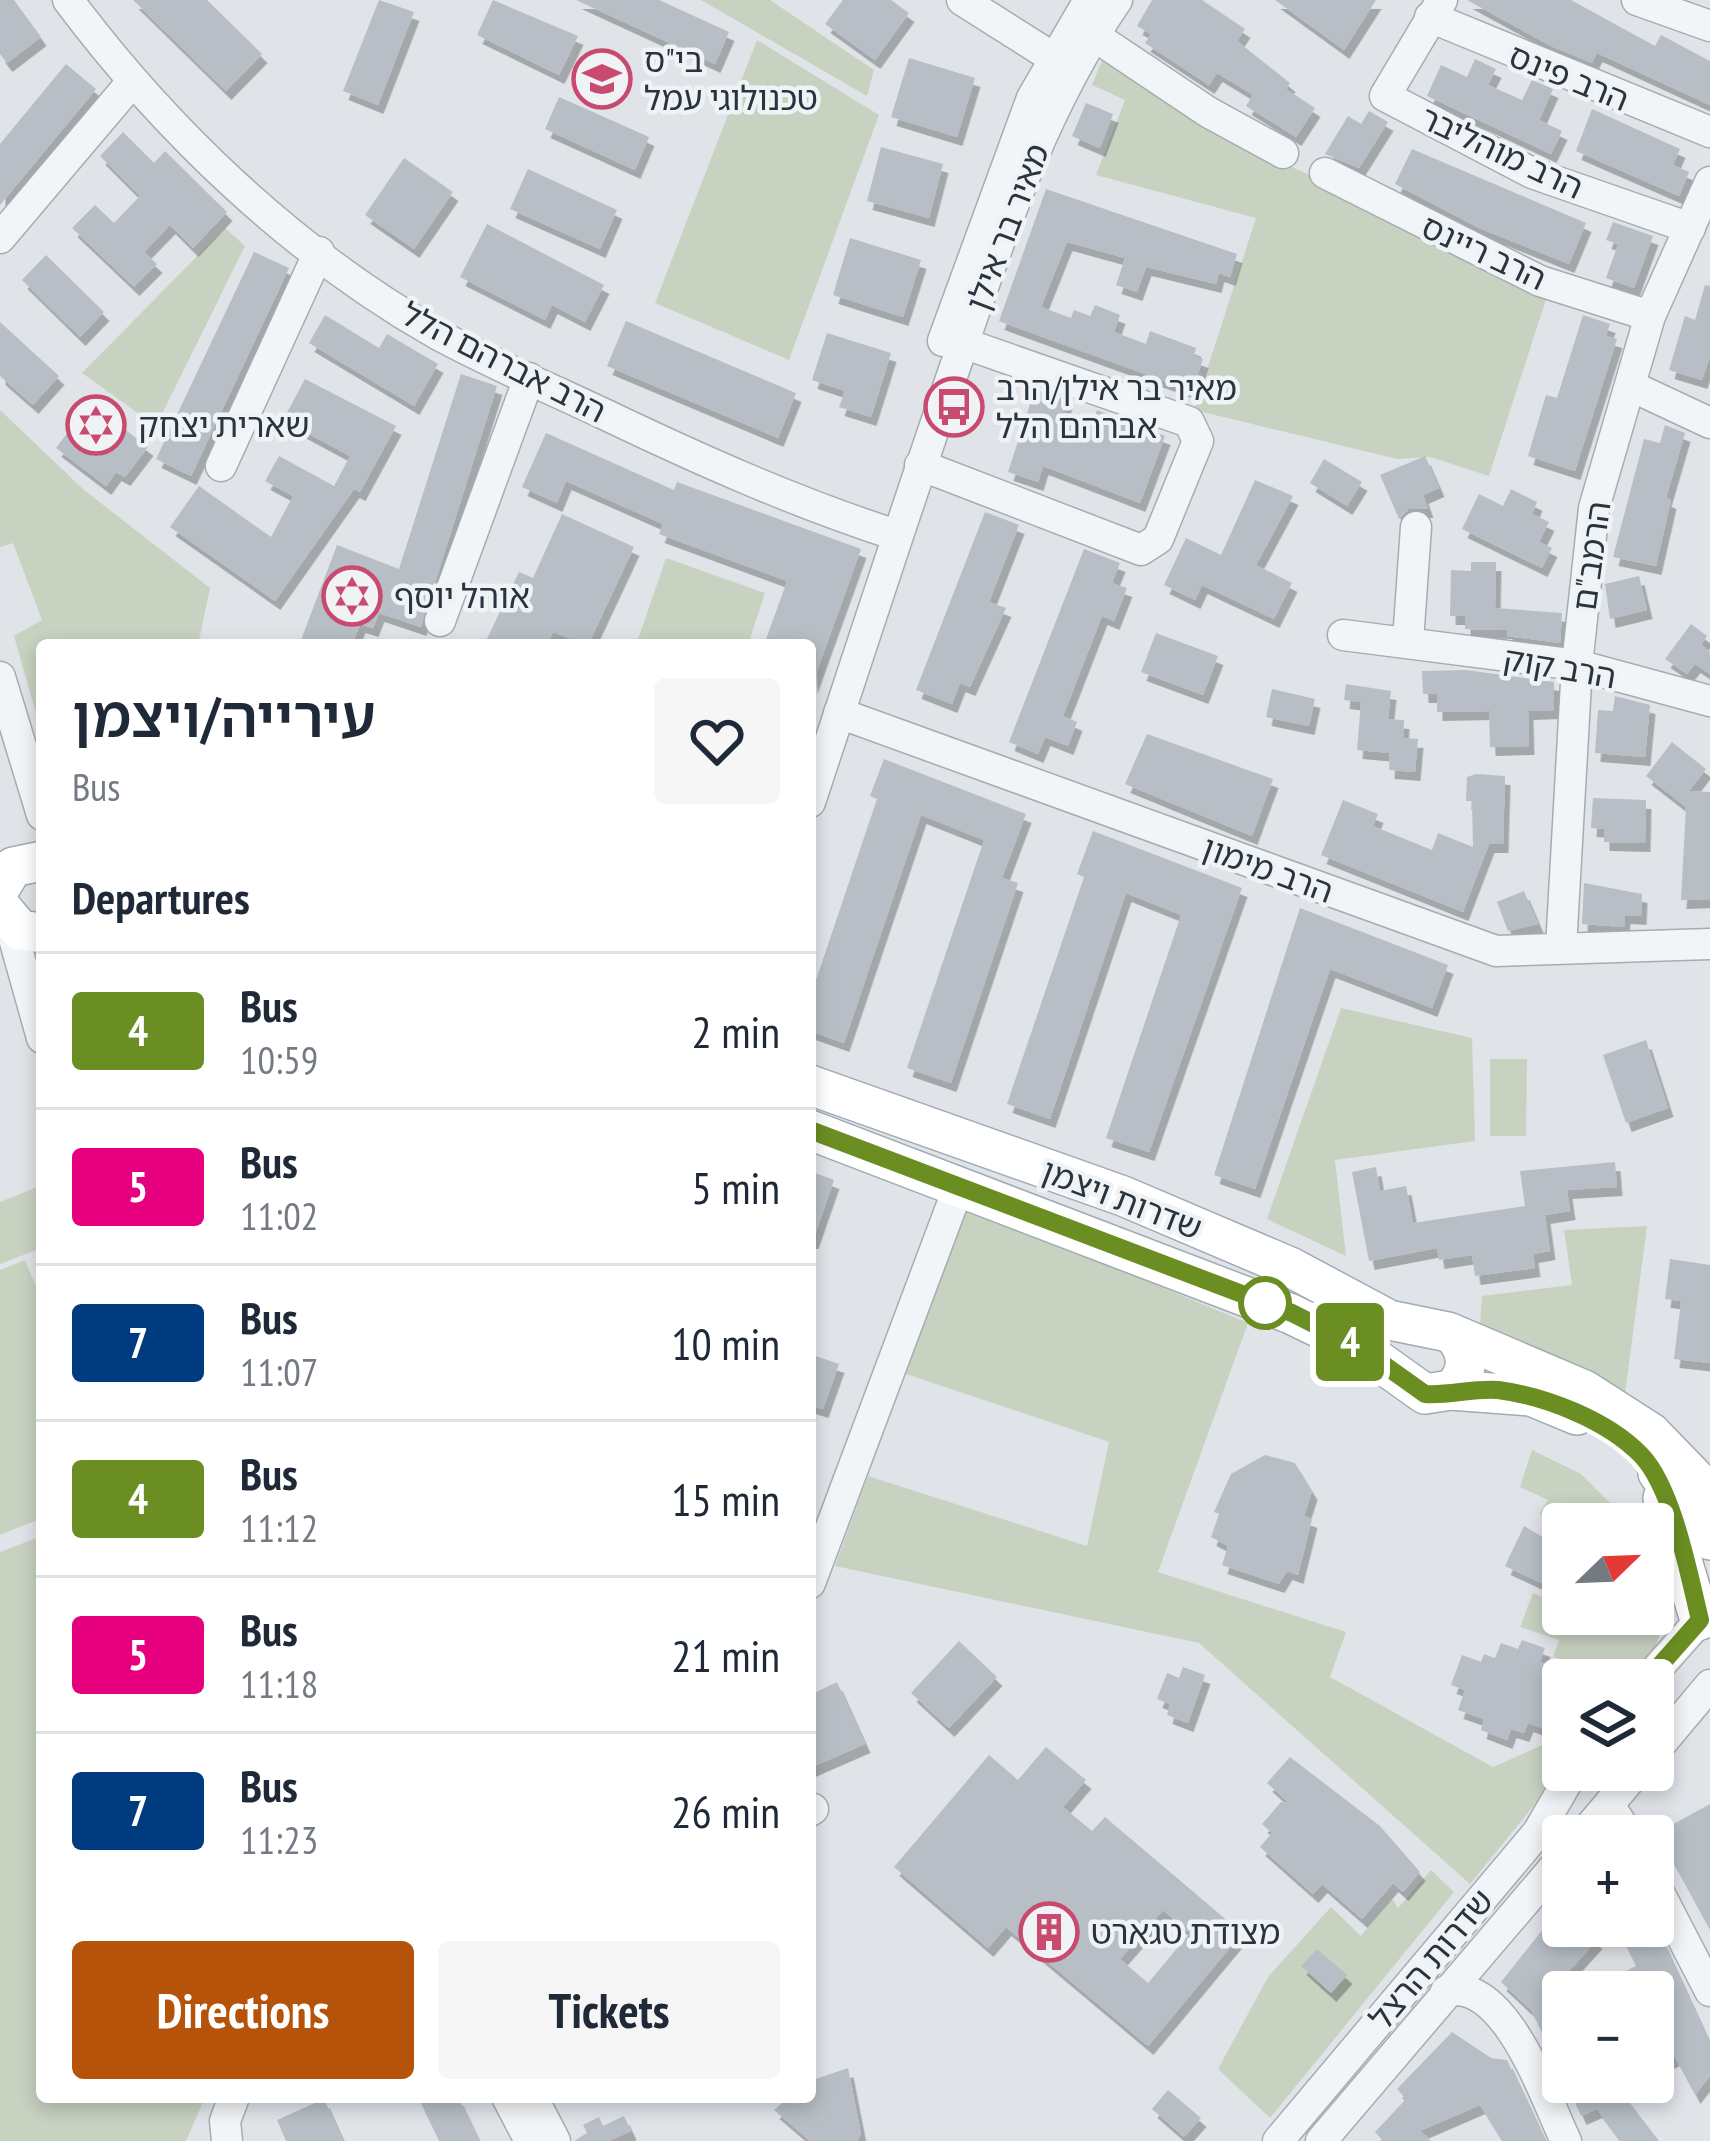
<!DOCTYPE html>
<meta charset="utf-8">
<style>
:root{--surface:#fff;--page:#f6f6f7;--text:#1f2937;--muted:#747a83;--line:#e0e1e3;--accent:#b45309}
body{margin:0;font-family:"PT Sans Narrow","Noto Sans Hebrew",sans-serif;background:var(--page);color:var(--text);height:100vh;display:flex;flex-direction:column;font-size:45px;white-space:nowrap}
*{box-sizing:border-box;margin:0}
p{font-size:39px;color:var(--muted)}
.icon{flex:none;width:66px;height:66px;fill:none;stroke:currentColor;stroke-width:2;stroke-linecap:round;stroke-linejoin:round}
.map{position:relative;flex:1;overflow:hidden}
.drawer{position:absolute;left:36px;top:639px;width:780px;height:1464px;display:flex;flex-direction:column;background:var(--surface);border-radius:12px;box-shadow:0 6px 18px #0003}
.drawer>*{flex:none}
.badge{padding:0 24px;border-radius:9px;font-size:42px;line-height:78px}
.needle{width:78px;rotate:67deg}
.buttons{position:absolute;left:1542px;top:1503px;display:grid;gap:24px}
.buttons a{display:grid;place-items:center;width:132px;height:132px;border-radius:12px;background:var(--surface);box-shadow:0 6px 18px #0003;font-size:60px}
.map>.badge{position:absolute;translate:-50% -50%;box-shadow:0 0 0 6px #fff}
h2{padding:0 36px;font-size:45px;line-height:108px}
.round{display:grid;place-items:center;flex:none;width:126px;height:126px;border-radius:12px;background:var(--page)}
.headline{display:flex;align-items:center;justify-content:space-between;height:204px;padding:0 36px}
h1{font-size:57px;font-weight:600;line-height:90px}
.action{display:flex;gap:24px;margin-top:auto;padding:24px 36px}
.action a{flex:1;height:138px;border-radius:12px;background:var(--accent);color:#fff;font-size:48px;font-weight:600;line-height:138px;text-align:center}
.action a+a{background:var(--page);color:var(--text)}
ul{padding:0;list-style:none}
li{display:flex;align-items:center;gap:36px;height:156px;padding:0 36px;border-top:3px solid var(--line)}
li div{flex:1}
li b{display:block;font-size:45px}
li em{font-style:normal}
li .badge{min-width:132px;font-weight:700;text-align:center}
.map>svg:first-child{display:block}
</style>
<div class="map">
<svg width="1710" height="2141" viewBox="0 0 1710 2141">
<defs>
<filter id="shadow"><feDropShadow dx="5.5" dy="9" stdDeviation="0" flood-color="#0004"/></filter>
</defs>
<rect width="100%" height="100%" fill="#e0e4e8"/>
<g fill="#c8d2c1">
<path d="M701,0H770L874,70L867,96Z"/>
<path d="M757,40L879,115L789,360L655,303Z"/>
<path d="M1105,53L1259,151L1549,290L1489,476L1430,457L1397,459L1194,410L1256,218L1096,175L1125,100L1092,85Z"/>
<path d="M225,228L245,246L156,426L82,373Z"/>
<path d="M0,410L84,490L210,588L198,645H42V734L14,636L42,620L13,543L0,547Z"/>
<path d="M666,558L765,593L748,645H636Z"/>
<path d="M1341,1008L1472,1038L1475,1141L1335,1160L1346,1256L1267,1219Z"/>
<path d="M1490,1059H1527L1526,1136H1490Z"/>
<path d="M42,1185V1248L0,1264V1202Z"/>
<path d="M964,1205L1248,1323L1158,1572L1346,1632L1330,1677L1493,1767L1563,1736V1770L1470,1884L1199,1643L835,1566L868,1476L1087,1546L1109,1442L906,1374Z"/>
<path d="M1647,1226L1625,1394L1479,1338L1482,1296L1572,1285L1564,1230Z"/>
<path d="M25,1260L42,1301V1518L0,1535V1270Z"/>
<path d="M1532,1450L1581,1474L1631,1524L1563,1526L1539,1514L1548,1500L1520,1487Z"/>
<path d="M42,1536V2097H205L186,2141H0V1552Z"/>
<path d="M1653,1566C1672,1608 1663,1645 1635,1680H1612L1613,1675L1553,1657L1559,1640L1520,1627L1533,1593L1563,1606V1614H1653Z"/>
<path d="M1431,1870L1454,1892L1270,2118L1218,2069L1268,1977L1331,1907L1361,1936L1392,1899L1398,1908Z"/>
</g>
<g fill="#b7bec5" fill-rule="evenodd" filter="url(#shadow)">
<path d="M0,0H14L41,37L7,63L0,54Z"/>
<path d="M133,0H207L262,54L226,91Z"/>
<path d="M379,0L414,12L378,105L343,91Z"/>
<path d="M493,0L578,36L559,75L477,35Z"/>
<path d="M576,0H659L729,32L715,64Z"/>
<path d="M843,0H891L909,13L875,60L825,24Z"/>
<path d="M1152,0H1202L1245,29L1237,41L1290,83L1286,89L1315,108L1296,137L1246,106L1253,95L1217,73L1209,85L1145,43L1151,34L1137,26Z"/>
<path d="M1275,0H1376L1344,50Z"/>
<path d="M1467,0H1571L1655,46L1661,35L1710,61V105L1597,53L1592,63L1551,46Z"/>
<path d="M909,58L975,78L957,137L891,117Z"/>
<path d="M1475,59L1496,69L1488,85L1522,100L1532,80L1553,89L1539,120L1562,131L1551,154L1427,96L1441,65L1467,77Z"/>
<path d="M66,64L96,89L0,205V144Z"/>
<path d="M559,97L649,137L635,170L545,129Z"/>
<path d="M1086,103L1113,114L1100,148L1072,136Z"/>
<path d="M1592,109L1680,149L1673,165L1689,172L1679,196L1576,151Z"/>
<path d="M1369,111L1388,122L1359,168L1325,154L1348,116L1361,124Z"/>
<path d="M123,132L154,163L165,151L227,212L193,248L170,225L144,252L157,264L134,287L72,228L95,205L114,223L140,196L100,156Z"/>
<path d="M881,147L943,164L929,218L867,201Z"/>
<path d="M1412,149L1586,223L1569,264L1479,228L1395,184Z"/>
<path d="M404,158L453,192L414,249L365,215Z"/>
<path d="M528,169L617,210L600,249L510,209Z"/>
<path d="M1046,189L1237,254L1230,277L1219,273L1216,284L1146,267L1137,292L1116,285L1125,258L1067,242L1041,307L1071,318L1074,310L1090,316L1095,305L1120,315L1114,332L1146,344L1150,331L1196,348L1194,356L1203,359L1192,391L999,321Z"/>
<path d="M1613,222L1653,236L1634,288L1606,278L1618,244L1606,240Z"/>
<path d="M487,224L604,285L585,322L552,305L545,320L460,277Z"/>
<path d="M850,238L921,260L903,317L833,295Z"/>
<path d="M254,252L289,268L191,476L156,459Z"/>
<path d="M46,255L104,312L80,337L22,280Z"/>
<path d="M1705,285L1710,286V356L1702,380L1669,370L1685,316L1695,320Z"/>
<path d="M325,315L379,348L387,334L438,364L414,406L309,343Z"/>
<path d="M1583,315L1610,324L1606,336L1617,339L1575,471L1528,456L1546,395L1557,398Z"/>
<path d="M626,321L796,393L778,438L607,366Z"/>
<path d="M0,322L59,376L33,405L0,376Z"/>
<path d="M827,333L891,353L871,417L839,407L845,391L812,380Z"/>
<path d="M461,374L497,386L421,627L379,613L373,628L360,624L352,645L301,640L337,545L399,569Z"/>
<path d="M305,379L396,426L360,492L354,489L275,601L170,527L199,486L271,537L293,496L265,481L279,456L334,486L350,456L283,420Z"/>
<path d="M1035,389L1067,400L1063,412L1093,422L1097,410L1165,436L1140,503L1043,466L1038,482L1008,472Z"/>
<path d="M90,403L148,447L125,477L116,472L106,486L56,448Z"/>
<path d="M1665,425L1685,433L1666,498L1671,500L1656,566L1613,557L1644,439L1660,443Z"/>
<path d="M546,433L674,490L677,482L861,549L812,685L810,645H764L787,581L659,534L663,524L566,481L557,503L522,487Z"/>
<path d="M1425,456L1439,488L1423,495L1428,509H1409L1399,519L1380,475Z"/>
<path d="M1324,459L1362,482L1347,506L1310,483Z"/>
<path d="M1255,480L1293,496L1256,565L1292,583L1274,619L1202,585L1195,600L1164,585L1186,538L1221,555Z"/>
<path d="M1511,489L1537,502L1532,514L1549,522L1539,542L1552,548L1542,568L1462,529L1479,494L1503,506Z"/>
<path d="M985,512L1019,525L989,602L1006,608L970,687L960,683L952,704L916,690Z"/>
<path d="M562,514L634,547L588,645L553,632L547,645H484L519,572L533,578Z"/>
<path d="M1084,549L1120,563L1112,583L1127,588L1114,621L1102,616L1063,716L1077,722L1068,746L1045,737L1038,754L1009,742Z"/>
<path d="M1471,562H1496L1495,608L1562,613L1560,643L1507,636V630L1465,629V616H1450L1451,570L1471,571Z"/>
<path d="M1639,576L1647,610L1610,619L1605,584Z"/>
<path d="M1691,624L1707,636L1701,645L1710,652V674L1695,664L1687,674L1665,659Z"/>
<path d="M1156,633L1218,656L1203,695L1141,672Z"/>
<path d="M1466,670L1554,682V710L1528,711L1529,746L1490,747L1489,711L1437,712V694H1423L1422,671Z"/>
<path d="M1346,684L1391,691L1388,719L1404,720L1403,738L1418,739L1415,772L1389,770L1390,753L1357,750L1361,702L1344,700Z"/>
<path d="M1272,689L1315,699L1309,726L1266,717Z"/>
<path d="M1615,696L1650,705L1645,757L1595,753L1598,710L1613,711Z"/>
<path d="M1147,734L1273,779L1252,836L1125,784Z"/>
<path d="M1672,742L1706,769L1689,791L1710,792V899L1681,900L1686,807L1646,776Z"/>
<path d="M884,759L1026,814L1002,878L1018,883L951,1083L907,1068L984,840L921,815L844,1043L810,1031V998L877,799L870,796Z"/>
<path d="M1476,774L1505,776L1503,844H1489L1463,912L1321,855L1343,800L1378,814L1373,826L1432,850L1438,833L1473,847L1472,801H1466L1467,777Z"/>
<path d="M1593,798L1646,800L1645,843L1604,842V829L1591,828Z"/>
<path d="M1093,831L1242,888L1149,1152L1106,1138L1181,915L1126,893L1050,1119L1007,1104L1084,877L1077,874Z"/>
<path d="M1584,883L1642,894L1641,916L1625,915L1624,927L1582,924Z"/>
<path d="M1524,891L1538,924L1508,931L1497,902Z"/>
<path d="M1300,908L1448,965L1432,1008L1330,969L1255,1189L1214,1175Z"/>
<path d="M1646,1040L1668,1108L1626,1123L1603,1055Z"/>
<path d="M1615,1162L1617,1187L1567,1190L1570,1211L1545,1215L1550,1251L1533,1254L1535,1268L1475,1276L1472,1255L1439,1260L1437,1248L1369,1261L1352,1172L1376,1167L1380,1191L1406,1186L1413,1223L1525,1206L1520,1171Z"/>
<path d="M810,1171L834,1180L813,1240H810Z"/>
<path d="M1670,1259L1710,1265V1363L1674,1359L1681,1301L1665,1299Z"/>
<path d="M810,1354L839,1364L823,1409L810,1405Z"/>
<path d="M1265,1455L1295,1463L1312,1491L1304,1516L1312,1519L1298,1575L1287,1571L1279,1584L1222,1565L1228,1546L1211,1537L1219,1514L1214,1512L1231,1474Z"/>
<path d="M1524,1526L1563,1549V1603L1544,1594L1548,1586L1505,1566Z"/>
<path d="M1522,1640L1545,1648L1540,1662L1563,1670V1722L1548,1716L1544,1729L1528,1723L1524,1733L1511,1729L1507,1740L1481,1730L1484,1719L1458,1710L1465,1690L1451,1685L1462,1655L1481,1662L1484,1654L1495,1658L1501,1643L1518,1649Z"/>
<path d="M959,1641L997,1677L949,1728L911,1693Z"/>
<path d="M1183,1667L1205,1675L1188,1723L1167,1715L1170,1704L1157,1699L1167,1673L1179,1678Z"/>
<path d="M837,1682L865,1744L810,1768V1695Z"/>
<path d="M1046,1747L1086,1780L1063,1807L1092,1831L1105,1817L1242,1933L1148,2046L1006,1927L988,1948L894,1867L989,1755L1018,1780ZM1163,1910L1190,1933L1148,1983L1120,1959Z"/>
<path d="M1290,1757L1380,1826L1420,1872L1403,1892L1393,1883L1362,1919L1322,1884L1313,1894L1260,1847L1272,1833L1262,1824L1281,1802L1289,1803L1267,1783Z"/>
<path d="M1710,1804V1930L1657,1833Z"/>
<path d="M1563,1904V1926H1582L1597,1940L1562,1979L1569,1984L1549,1994L1563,2022V2076L1531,2010L1501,1982Z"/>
<path d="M1616,1926H1654L1663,1942L1710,2044V2076L1695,2095L1675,2057L1661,2063L1653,2046V1992H1627L1618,1975L1636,1966Z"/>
<path d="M1317,1949L1347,1975L1331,1993L1301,1966Z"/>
<path d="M1452,2032L1491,2058L1507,2060L1545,2141H1502L1480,2105L1420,2131L1431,2141H1383L1375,2132L1406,2099L1397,2089Z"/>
<path d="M848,2068L861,2134L857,2141H810L774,2110L789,2097H810V2081Z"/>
<path d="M1566,2082H1614L1659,2141H1621L1597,2109L1581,2116Z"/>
<path d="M1168,2090L1201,2118L1184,2137L1152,2109Z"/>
<path d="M418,2097H458L479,2141H439Z"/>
<path d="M324,2099L343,2141H286L277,2120Z"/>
<path d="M624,2116L631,2131L609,2141H574L587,2133L583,2125L599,2117L603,2126Z"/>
</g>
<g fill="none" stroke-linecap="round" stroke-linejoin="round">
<defs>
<g id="minor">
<path d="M68,0C167,132 293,252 437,334C490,363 547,387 602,413C698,459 794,502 896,535"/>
<path d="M962,0L1066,66"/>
<path d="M1442,0L1385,96L1532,173L1690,228"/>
<path d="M1637,0L1710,26"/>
<path d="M1430,17L1710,132"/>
<path d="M1093,35L1208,112L1283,153"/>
<path d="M1325,173L1540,281L1650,316"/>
<path d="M0,238L132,82"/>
<path d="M943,341L1032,98L1089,0"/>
<path d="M1631,386L1710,423"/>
<path d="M920,465L1141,550L1158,539L1198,441L1189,422L963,343"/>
<path d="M221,466L319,252"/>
<path d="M440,621L529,378"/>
<path d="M1343,635L1577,665L1710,701"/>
<path d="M1408,641L1416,527"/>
<path d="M0,677L42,815"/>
<path d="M839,713L1496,951L1710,944"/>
<path d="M810,802C858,657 905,512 955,367C999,241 1041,111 1117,0"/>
<path d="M10,924L42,1038"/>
<path d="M1561,948L1577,665L1594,508L1650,316L1710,182"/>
<path d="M810,1583L959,1186"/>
<path d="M1647,1680L1710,1609"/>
<path d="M1653,1753L1710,1685"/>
<path d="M1609,1805L1629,1836"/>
<path d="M810,1811L813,1809"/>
<path d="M1582,1836L1638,1770"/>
<path d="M1653,1881L1710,1991"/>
<path d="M1446,1991C1506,1977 1545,2098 1566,2141"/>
<path d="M507,2097L530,2141"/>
<path d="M532,2097L555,2141"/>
<path d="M227,2141L225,2121L234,2097"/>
<path d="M1278,2141L1538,1832L1574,1770"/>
<path d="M1321,2141L1563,1857"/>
</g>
<g id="major">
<path d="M0,888L13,867L42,861"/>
<path d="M0,906L20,930L42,933"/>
<path d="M810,1085L1123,1196L1290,1267L1389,1320L1448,1332L1584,1390L1651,1433L1710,1494"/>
<path d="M810,1130L1291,1314L1359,1347L1425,1394L1451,1390C1468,1375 1470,1356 1456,1338"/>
<path d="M1451,1390L1531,1396L1577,1415"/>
<path d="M1658,1473L1710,1540"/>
<path d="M1663,1498L1700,1620"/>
</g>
</defs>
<use href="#minor" stroke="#a5acb2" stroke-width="33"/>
<use href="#major" stroke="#a0aab3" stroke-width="42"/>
<use href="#minor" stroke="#f2f5f7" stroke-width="30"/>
<use href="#major" stroke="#fff" stroke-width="39"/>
</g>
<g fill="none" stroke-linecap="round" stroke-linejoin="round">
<defs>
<path id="line" d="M810,1130L1292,1313L1359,1347L1425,1394C1448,1396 1473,1388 1498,1390C1545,1396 1607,1420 1641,1455C1673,1488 1689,1575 1700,1620L1647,1680"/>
</defs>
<use href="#line" stroke="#fff" stroke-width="27"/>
<use href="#line" stroke="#6b8e23" stroke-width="18"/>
</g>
<defs>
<symbol id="school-ring" viewBox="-11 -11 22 22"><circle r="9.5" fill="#eff3f6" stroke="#c84a6e" stroke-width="1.5"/><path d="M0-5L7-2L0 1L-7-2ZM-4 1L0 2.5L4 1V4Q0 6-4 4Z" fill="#c84a6e"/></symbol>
<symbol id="bus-ring" viewBox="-11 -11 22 22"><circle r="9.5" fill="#eff3f6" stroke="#c84a6e" stroke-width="1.5"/><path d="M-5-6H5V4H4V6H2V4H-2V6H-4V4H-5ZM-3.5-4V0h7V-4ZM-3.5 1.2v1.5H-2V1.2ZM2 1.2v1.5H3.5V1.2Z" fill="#c84a6e"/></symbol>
<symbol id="synagogue-ring" viewBox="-11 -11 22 22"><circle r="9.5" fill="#eff3f6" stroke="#c84a6e" stroke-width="1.5"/><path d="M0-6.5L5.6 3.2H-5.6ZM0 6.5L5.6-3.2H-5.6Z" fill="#c84a6e"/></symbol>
<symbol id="building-ring" viewBox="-11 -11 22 22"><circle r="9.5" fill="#eff3f6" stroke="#c84a6e" stroke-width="1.5"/><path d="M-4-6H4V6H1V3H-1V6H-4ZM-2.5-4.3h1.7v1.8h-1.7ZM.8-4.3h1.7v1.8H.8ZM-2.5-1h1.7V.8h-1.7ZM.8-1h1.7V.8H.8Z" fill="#c84a6e"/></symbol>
</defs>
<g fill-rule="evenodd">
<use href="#school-ring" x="569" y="46" width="66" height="66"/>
<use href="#bus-ring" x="921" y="374" width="66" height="66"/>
<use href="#synagogue-ring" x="63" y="392" width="66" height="66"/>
<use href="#synagogue-ring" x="319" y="563" width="66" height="66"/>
<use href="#building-ring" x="1016" y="1899" width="66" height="66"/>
</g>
<circle fill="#fff" stroke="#6b8e23" stroke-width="6" cx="1265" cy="1303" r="24"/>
<g text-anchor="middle" stroke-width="9" stroke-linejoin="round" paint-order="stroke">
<g font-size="33" fill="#29343f" stroke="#eff3f6" text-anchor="start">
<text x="644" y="72">בי"ס<tspan x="644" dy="38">טכנולוגי עמל</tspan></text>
<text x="996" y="400">מאיר בר אילן/הרב<tspan x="996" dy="38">אברהם הלל</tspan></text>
<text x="138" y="437">שארית יצחק</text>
<text x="394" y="608">אוהל יוסף</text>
<text x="1091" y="1944">מצודת טגארט</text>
</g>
<g font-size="33" fill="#29343f" stroke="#eff3f6">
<text transform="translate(1569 77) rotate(22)" y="12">הרב פינס</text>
<text transform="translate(1502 152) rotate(25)" y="12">הרב מוהליבר</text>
<text transform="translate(1007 227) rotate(-69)" y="12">מאיר בר אילן</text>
<text transform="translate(1484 252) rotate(25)" y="12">הרב ריינס</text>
<text transform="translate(504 362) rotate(27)" y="12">הרב אברהם הלל</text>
<text transform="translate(1591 556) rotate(-82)" y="12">הרמב"ם</text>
<text transform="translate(1560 667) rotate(10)" y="12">הרב קוק</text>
<text transform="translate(1268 869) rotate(20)" y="12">הרב מימון</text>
<text transform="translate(1122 1199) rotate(21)" y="12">שדרות ויצמן</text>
<text transform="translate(1431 1959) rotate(-50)" y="12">שדרות הרצל</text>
</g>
</g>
</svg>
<div class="buttons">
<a><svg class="needle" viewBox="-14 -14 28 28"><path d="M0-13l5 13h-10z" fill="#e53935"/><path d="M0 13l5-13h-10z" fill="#747a83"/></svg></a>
<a><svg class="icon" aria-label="layers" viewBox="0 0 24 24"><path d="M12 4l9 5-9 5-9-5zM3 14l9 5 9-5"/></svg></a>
<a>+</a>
<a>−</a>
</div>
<b class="badge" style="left:1350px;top:1342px;background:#6b8e23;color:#fff">4</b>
<section class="drawer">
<div class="headline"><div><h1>עירייה/ויצמן</h1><p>Bus</p></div><a class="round"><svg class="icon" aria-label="heart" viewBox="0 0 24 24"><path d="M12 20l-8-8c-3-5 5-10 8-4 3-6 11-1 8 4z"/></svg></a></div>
<h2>Departures</h2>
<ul>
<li><span class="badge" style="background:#6b8e23;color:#fff">4</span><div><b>Bus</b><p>10:59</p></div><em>2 min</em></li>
<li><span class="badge" style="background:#e6007e;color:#fff">5</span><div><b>Bus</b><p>11:02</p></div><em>5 min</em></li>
<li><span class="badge" style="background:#003b80;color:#fff">7</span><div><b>Bus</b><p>11:07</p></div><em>10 min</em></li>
<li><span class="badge" style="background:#6b8e23;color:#fff">4</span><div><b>Bus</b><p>11:12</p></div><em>15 min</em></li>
<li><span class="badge" style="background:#e6007e;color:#fff">5</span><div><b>Bus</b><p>11:18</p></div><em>21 min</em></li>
<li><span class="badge" style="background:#003b80;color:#fff">7</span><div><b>Bus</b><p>11:23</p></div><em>26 min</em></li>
</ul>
<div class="action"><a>Directions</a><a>Tickets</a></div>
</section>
</div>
